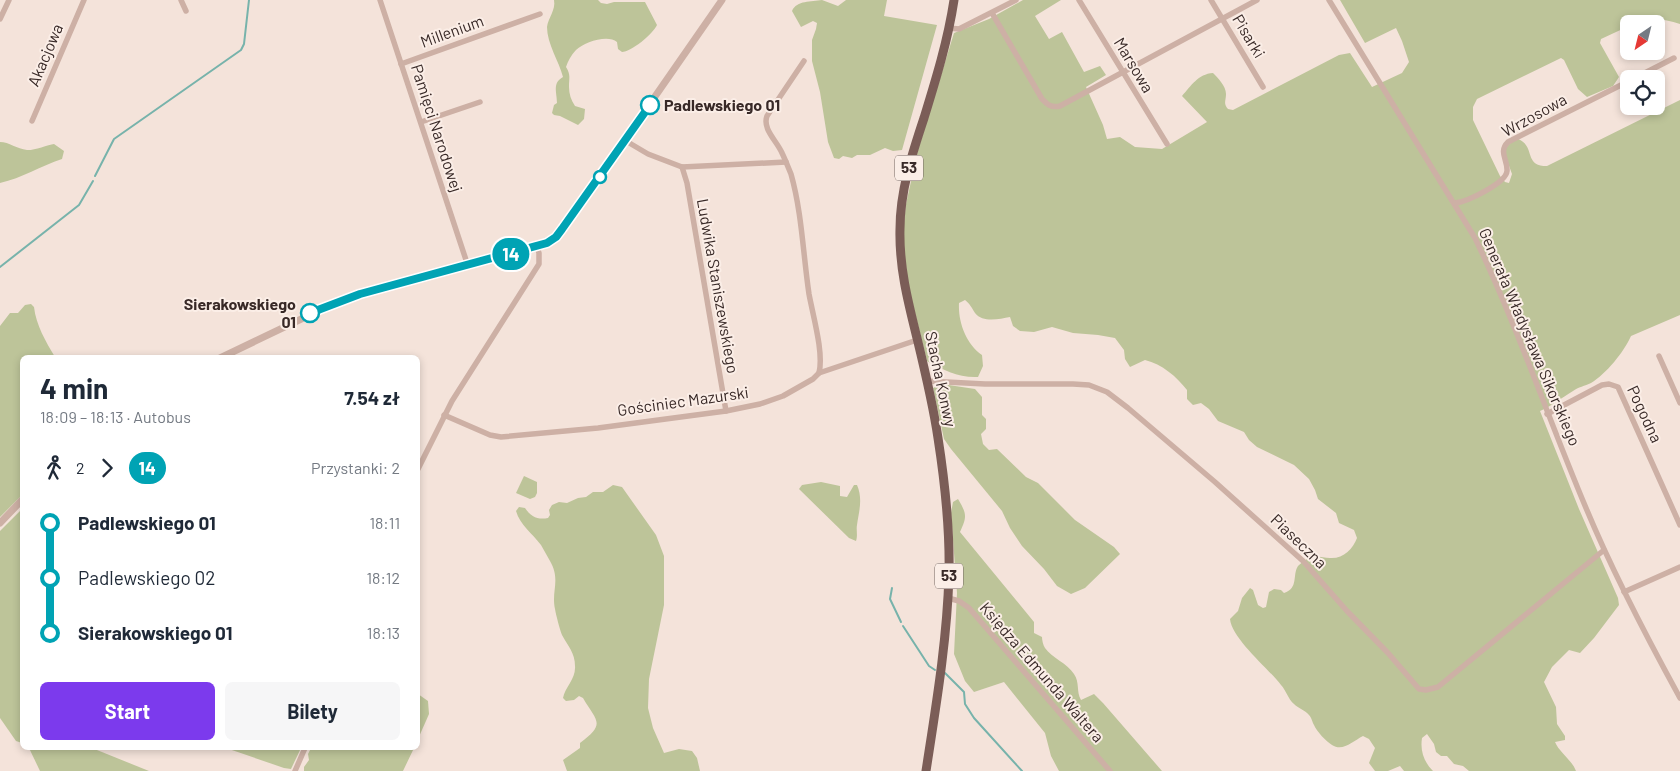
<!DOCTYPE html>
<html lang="pl">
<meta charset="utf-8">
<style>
:root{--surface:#fff;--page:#f6f6f7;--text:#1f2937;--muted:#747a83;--accent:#7c3aed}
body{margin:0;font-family:Barlow,sans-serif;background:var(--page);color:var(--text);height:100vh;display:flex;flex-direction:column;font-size:19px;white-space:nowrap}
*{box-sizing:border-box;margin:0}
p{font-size:16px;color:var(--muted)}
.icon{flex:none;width:28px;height:28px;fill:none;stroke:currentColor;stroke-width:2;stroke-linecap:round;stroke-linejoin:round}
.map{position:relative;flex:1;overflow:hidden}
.panel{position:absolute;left:20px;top:355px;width:400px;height:395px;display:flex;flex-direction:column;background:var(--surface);border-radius:8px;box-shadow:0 2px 8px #0003}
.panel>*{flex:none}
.badge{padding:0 10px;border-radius:16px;font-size:18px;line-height:32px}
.needle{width:32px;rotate:215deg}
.fabs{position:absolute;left:1620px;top:15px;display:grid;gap:10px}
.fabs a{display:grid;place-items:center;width:45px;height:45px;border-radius:8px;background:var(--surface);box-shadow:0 2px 8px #0003;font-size:25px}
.map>.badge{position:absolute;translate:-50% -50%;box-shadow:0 0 0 2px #fff}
.legs{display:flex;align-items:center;gap:8px;height:55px;padding:0 20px;font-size:16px}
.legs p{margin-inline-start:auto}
.overview{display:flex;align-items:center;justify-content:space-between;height:85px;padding:0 20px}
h1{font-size:28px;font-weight:700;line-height:38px}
.primary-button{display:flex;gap:10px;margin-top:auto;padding:10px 20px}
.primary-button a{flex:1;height:58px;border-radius:8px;background:var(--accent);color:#fff;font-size:20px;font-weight:700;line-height:58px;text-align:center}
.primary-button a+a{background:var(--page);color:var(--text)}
ul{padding:0 20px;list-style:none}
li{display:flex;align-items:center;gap:18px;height:55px;font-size:19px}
li i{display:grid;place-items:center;width:8px;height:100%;margin:0 6px;background:currentColor}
li i::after{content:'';width:12px;height:12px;margin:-6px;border:4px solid;border-radius:50%;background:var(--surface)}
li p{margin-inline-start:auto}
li:first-child i{background:linear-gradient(#0000 50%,currentColor 0)}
li:last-child i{background:linear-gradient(currentColor 50%,#0000 0)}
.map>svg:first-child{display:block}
</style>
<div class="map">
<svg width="1680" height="771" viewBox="0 0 1680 771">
<rect width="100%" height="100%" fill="#f4e3da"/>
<g fill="#bdc499">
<path d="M554,0H598L601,3L607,4L614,2H645L657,25C653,34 631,52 622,52L618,49L617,42C608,34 584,42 576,50C571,55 568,61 566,67C571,75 569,78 569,87C569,94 571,100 575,106L585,109L584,119L578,125L560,116L554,115L552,113L554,105L557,103C557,92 552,83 563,77C559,61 547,44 547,27C548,18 556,10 554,0Z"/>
<path d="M822,0L838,6L846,0H887L884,16L937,25L902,150L893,151L885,148L870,155H857L852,158L843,156L839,159L834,158L828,142L820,92L812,61V40L816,29L817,23L813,21L801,27L792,11C797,0 811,2 822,0Z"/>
<path d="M1023,0H1061L1035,16L1049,39L1062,32L1084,72L1100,66L1106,75L1086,87L1103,125L1107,139L1120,137L1135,147L1162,149L1207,122L1182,96C1191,86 1198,74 1213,73C1218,78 1226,86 1226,94C1226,101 1223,103 1228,109L1233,110L1339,55L1350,53L1372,87L1402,73L1409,62L1402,41L1396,28L1365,43L1340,0H1680V24C1668,20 1656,18 1644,20C1639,21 1635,24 1629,24V26L1601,39L1600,43L1619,77L1613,86L1587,97L1578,89L1564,60L1561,58L1477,99L1473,107V120L1500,176L1505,182L1509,183L1512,174L1504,152C1507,145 1511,142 1518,139C1536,146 1523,166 1547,166L1680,100V315L1631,336C1624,352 1606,374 1591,383C1585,386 1578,387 1573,391C1561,398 1552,406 1540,411L1579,509L1618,598L1619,605L1594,638L1580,653L1569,650L1552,667L1544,682L1556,707L1557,724L1565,736V740L1555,742C1559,752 1572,760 1576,771H1469L1463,766L1454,764L1447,756H1441L1436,752L1434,744L1427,734L1422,738C1420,751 1424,762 1433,771H1404L1400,766L1388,771H1375L1369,763L1375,748L1369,739L1363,736C1353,741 1343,752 1332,745C1326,741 1317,732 1314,725C1312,722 1312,718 1309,715C1305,710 1298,708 1294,704C1288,699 1286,690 1281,685C1268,668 1232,639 1230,619L1238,611L1242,598L1250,588L1253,590L1258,605L1263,608L1266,607L1269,592L1274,589L1281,590L1284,593C1299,588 1292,575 1298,566C1300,564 1305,560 1307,559C1315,554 1322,558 1330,558C1343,559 1353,549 1357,538L1354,530L1339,523L1336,513L1318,499L1315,490L1309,479L1294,465L1257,447L1249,440L1244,432L1218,421L1209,409L1201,403L1193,405L1187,399V390C1177,377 1162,364 1145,360L1130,367L1125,359L1124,350L1115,338L1098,335L1073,333L1052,327L1034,332L1020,331L1013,326L1010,317C999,319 983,323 975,313C972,308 970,304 965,300L959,303C958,322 966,344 982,355L983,366L978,377C959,378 943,370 927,361L905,273L903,233L906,204L918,150L954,33L989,19Z"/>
<path d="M0,142C9,142 17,149 27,150C32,151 48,145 54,144L64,151L62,159C41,166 22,178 0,183Z"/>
<path d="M31,304L34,307C36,325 46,342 55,357L22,358V495L0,517V326L10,313H18L25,305Z"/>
<path d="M942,384L975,389L982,397V415L986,419V429L981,434L983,444L989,450L997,449L1026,477L1038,483L1075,520L1114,547L1120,554L1085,588L1071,594L1057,586L1044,569L1022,546L1010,528L1002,511L951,449L944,439L933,388Z"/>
<path d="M524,476L537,482V493L535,497L530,499L516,493Z"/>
<path d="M821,482L840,486V496L847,497L854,485H857C863,499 859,511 857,525C856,530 858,535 856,541L849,538L799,489L802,485Z"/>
<path d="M613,485L622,487L656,535L664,556V605L649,679L648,708L653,728L664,753L679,749L692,751L697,758L700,771H567L563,760L580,748V743C607,723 596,721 583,698L579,696L574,700L566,701L563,698C565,687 576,679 575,666C575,653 568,646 562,635C560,630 556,615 555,609C551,591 561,580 550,561C547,556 544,550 541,545C532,533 520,525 516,511L519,507L525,508C531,517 538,520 548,518L550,515L549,510L552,505L559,502L567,503L578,498L586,497L593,492H603Z"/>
<path d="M958,499C967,514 967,517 960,532L1034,622V633L1042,637C1042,640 1043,645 1045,648C1052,658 1067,663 1074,674C1080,683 1076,691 1081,700L1094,694L1103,703L1162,771H1059L1051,756L1045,733L1004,682L974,692L965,681L954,654L957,593L951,513L953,502Z"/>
<path d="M22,509V743L16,741L0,718V531Z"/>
<path d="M418,694L428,701L429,714L418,739Z"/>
<path d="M29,748H92L149,771H40Z"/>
<path d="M226,748H301L291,769L284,768Z"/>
<path d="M311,748H414L403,771H304V767L309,760L308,754Z"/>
</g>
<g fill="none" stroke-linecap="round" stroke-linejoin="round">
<g stroke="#77b3ab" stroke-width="2">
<path d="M95,176L114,139L241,50L244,44L249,0"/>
<path d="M0,267L79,205L93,181"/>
<path d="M892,588L890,599L901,622"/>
<path d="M903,626L929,666L935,670"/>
<path d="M945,673L964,692L965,704L974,718L1022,771"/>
</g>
<g stroke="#cdb0a5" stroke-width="5.5">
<path d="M181,0L186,11"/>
<path d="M380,0L468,266"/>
<path d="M1079,0L1167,144"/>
<path d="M1211,0L1263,87"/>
<path d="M1329,0L1475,238C1517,325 1548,418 1586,508C1613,573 1646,636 1680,698"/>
<path d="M992,13L1042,99C1048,105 1051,108 1060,106L1257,0"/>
<path d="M0,19L9,0"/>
<path d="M949,28L959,29L1016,0"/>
<path d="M804,61L767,116C762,129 777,141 782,153C785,159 788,167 791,174C802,213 803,254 809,294C813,316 824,353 819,373"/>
<path d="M401,64L540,14"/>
<path d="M1633,79L1674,58"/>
<path d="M32,121L84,0"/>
<path d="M421,122L480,102"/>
<path d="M626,141L648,154L682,167L786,162"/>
<path d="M682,167L687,183L726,411"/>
<path d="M1455,203C1467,202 1506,183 1507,171C1508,160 1498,152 1508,142L1629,81"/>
<path d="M1659,356L1680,403"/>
<path d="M927,381L985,384H1073L1089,385L1107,392L1128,408L1215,482L1303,561L1347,611L1388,653L1419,689L1426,690L1438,687L1604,550"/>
<path d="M1547,414L1602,385L1609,384L1618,387L1680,525"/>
<path d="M444,415L490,435L501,437L598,428L726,411L760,404L783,396L813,379L819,373L917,340"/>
<path d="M418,469L452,401L539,264V253L537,247"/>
<path d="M1624,592L1680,567"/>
<path d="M948,598L959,601L969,608L1110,771"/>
<path d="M295,771L305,748"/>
</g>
<g stroke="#cdb0a5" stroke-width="7">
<path d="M220,358L341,300L383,287L537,247L556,237L563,229L722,0"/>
<path d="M0,523L22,500"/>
</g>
<path stroke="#7b5d57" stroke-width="9" d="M926,771C936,706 947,641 949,575C950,530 945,483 938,438C933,404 925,371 917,338C908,302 899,267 900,229C900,191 912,154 924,118C936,79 948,40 954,0"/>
</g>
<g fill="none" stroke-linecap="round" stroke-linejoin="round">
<defs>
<path id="line-1" d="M310,313L360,294L547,243L556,237L562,229L650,105"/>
</defs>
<use href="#line-1" stroke="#fff" stroke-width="11"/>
<use href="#line-1" stroke="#00a3b4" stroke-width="8"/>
</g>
<g fill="#fff" stroke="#00a3b4" stroke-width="2.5">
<circle cx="650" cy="105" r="9"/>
<circle cx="600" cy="177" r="6"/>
<circle cx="310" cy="313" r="9"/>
</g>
<g text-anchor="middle" stroke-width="4" stroke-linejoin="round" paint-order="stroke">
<g fill="#fbeee7" stroke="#726461" stroke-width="1">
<rect x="895" y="155.5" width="28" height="25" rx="4"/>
<rect x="935" y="563.5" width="28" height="25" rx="4"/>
</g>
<g font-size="15" font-weight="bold" fill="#382927">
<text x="909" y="173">53</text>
<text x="949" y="581">53</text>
</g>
<g font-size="16" fill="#382927" stroke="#fbeee7">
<text transform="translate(452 31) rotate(-20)" y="6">Millenium</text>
<text transform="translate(1249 36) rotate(59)" y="6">Pisarki</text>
<text transform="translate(45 55) rotate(-67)" y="6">Akacjowa</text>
<text transform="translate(1134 65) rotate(59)" y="6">Marsowa</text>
<text transform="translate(1534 115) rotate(-29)" y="6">Wrzosowa</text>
<text transform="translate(437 128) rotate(72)" y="6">Pamięci Narodowej</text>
<text transform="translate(718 286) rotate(80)" y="6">Ludwika Staniszewskiego</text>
<text transform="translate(1530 337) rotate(67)" y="6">Generała Władysława Sikorskiego</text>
<text transform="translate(941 379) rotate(78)" y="6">Stacha Konwy</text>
<text transform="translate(683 401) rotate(-8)" y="6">Gościniec Mazurski</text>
<text transform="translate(1645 414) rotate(65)" y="6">Pogodna</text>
<text transform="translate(1299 541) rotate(44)" y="6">Piaseczna</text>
<text transform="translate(1042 672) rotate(49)" y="6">Księdza Edmunda Waltera</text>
</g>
<g font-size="16" font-weight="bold" fill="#382927" stroke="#fbeee7" text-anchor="start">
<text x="664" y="111">Padlewskiego 01</text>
<text x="296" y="310" text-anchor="end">Sierakowskiego<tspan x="296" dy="18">01</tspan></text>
</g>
</g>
</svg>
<div class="fabs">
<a><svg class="needle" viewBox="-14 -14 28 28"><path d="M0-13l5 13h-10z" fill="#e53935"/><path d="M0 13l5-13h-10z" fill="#747a83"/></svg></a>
<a><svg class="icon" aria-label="locate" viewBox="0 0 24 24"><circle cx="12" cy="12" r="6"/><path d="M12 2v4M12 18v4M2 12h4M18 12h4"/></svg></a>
</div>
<b class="badge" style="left:511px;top:254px;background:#00a3b4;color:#fff">14</b>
<section class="panel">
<div class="overview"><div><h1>4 min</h1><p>18:09 – 18:13 · Autobus</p></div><b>7.54 zł</b></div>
<div class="legs"><svg class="icon" aria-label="walk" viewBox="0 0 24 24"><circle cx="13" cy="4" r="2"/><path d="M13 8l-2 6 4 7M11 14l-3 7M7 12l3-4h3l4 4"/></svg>2<svg class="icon" aria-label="forward" viewBox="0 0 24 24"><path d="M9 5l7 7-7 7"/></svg><b class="badge" style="background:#00a3b4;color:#fff">14</b><p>Przystanki: 2</p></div>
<ul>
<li><i style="color:#00a3b4"></i><b>Padlewskiego 01</b><p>18:11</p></li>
<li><i style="color:#00a3b4"></i><span>Padlewskiego 02</span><p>18:12</p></li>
<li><i style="color:#00a3b4"></i><b>Sierakowskiego 01</b><p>18:13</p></li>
</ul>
<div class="primary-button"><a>Start</a><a>Bilety</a></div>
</section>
</div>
